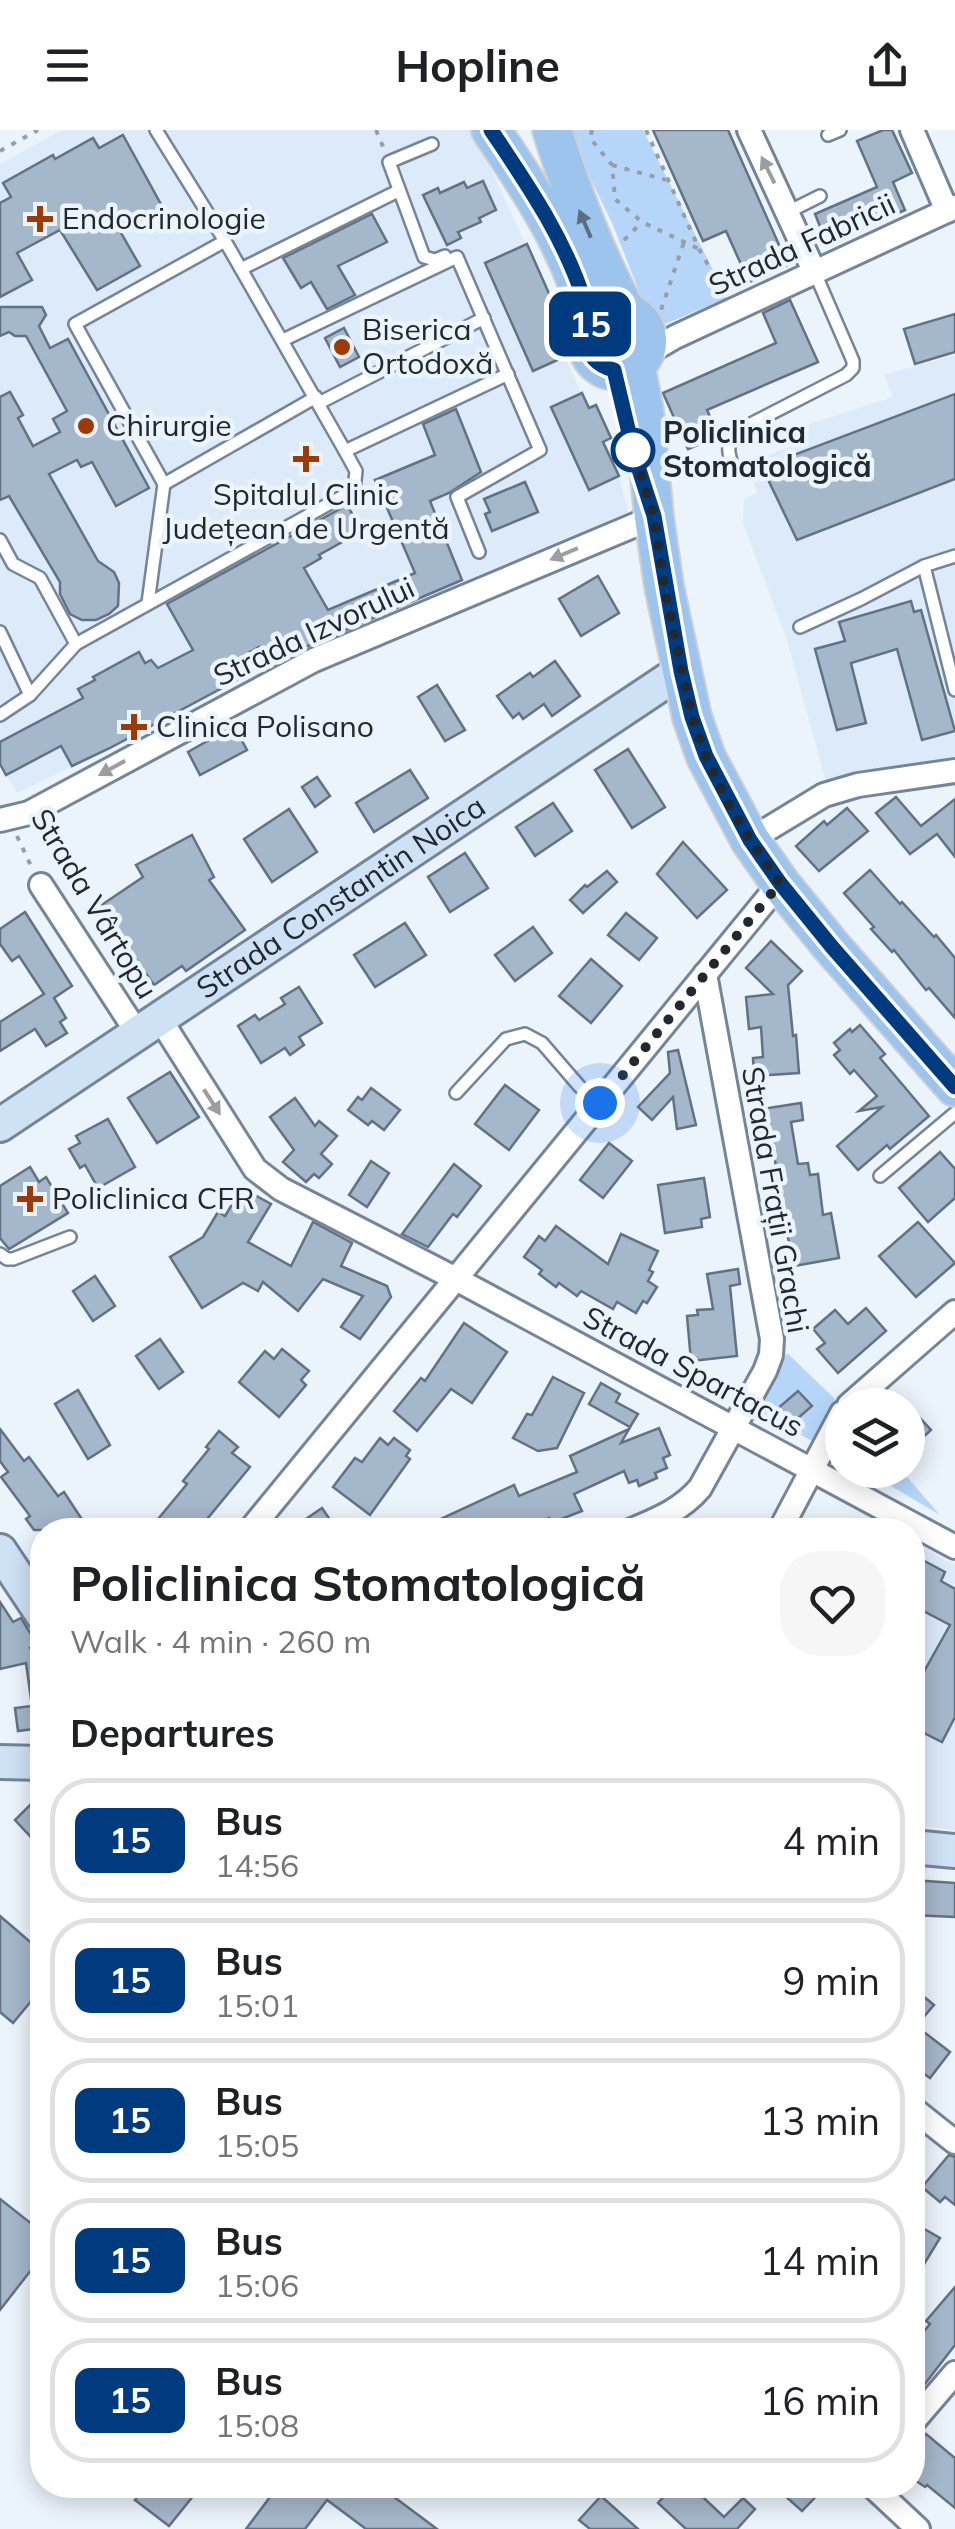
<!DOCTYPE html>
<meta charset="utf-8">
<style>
:root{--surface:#fff;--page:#f6f6f6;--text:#202124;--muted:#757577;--line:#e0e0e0}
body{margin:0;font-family:Mulish,sans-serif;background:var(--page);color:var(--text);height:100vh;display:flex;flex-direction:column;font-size:38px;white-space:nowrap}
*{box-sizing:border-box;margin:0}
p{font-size:32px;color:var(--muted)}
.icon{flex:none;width:55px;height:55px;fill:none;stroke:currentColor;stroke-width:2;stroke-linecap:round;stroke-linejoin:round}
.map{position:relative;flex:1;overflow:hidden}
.sheet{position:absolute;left:30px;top:1388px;width:895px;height:980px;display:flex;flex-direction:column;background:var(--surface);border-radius:40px;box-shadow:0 5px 25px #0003}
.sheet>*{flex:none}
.badge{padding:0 20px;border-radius:15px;font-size:35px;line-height:65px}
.fabs{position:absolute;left:825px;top:1258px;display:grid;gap:20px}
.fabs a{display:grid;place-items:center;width:100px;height:100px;border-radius:50%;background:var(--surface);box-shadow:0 5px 25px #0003;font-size:50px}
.you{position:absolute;width:50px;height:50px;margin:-25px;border:8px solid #fff;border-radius:50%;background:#1a73e8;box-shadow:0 0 0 15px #1a73e833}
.map>.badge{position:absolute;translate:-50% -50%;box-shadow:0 0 0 5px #fff}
h2{padding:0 40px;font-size:38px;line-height:90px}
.round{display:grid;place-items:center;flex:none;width:105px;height:105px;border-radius:40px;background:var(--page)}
.summary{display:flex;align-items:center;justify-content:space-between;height:170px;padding:0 40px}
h1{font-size:48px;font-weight:700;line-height:75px}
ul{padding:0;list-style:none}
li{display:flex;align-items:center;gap:30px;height:125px;margin:0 20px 15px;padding:0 20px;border:5px solid var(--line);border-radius:40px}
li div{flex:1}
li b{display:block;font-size:38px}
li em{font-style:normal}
li .badge{min-width:110px;font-weight:700;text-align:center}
header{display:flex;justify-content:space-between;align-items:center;height:130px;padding:0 40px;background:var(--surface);font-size:45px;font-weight:700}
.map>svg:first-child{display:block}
</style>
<header><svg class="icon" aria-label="menu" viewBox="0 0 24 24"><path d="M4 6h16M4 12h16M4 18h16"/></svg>Hopline<svg class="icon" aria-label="share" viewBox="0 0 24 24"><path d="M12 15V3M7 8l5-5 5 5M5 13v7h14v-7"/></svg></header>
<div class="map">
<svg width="955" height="2399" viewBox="0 0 955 2399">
<rect width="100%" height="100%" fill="#ebf3fb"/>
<g fill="#dceafa">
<path d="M62,0H473L575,222L565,227L588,278L596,275L611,308L604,312L619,346L628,382L268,533L110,618L17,663L0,634V34Z"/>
<path d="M955,225V627L826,651L786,507L743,393L744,369L757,364L749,333L806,310L807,295L893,267L884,245Z"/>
<path d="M916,1414L955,1435V1700L913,1695L912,1422Z"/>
</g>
<g fill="#b6d6f9">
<path d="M571,0H643L727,168L665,194L646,179L613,95L578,23Z"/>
<path d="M787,1223L835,1269L812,1311L757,1281Z"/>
<path d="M864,1340H901L940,1385Z"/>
</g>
<g fill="#a5b7cb" stroke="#627284" stroke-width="2.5">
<path d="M653,0H728L788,135L749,152L726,101L703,111Z"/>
<path d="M883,0H892L912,43L893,52L905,80L827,114L815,84L877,57L857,11Z"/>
<path d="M123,5L163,78L120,101L140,136L97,160L60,100L17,123L32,150L0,167V73L11,67L3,53L53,25L55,29L93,8L99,18Z"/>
<path d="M483,51L496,80L479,88L481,92L458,102L461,108L447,115L423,65L438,58L440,63L464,52L467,58Z"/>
<path d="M372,84L387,112L338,136L355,165L327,179L311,152L301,158L283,128Z"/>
<path d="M527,114L575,222L533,241L485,133Z"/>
<path d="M790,170L818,232L707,280L719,306L688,319L663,263L776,213L763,183Z"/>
<path d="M0,177H42L46,185L39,196L50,218L68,209L149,358L116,376L92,332L81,337L77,330L49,344L98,431L114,442L119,453L118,476L109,484L96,490H82L70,484L60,464V452L9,366L0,370V267L10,262L23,285L18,288L33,316L60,302L53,289L67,281L26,206H15L9,202L0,206Z"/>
<path d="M955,184V222L915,234L904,199Z"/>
<path d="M344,198L359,227L340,237L325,208Z"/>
<path d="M582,263L589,278L596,275L611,308L603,312L619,346L589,360L551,277Z"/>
<path d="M955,264V349L797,410L762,337Z"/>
<path d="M456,279L481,342L449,363L430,371L462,450L268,533L259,517L228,534L237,550L110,618L72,636L61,616L6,645L0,634V612L83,568L78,559L95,550L93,547L139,522L145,533L151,530L158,538L193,520L167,474L347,375L362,401L319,425L321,428L304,438L328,480L415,443L375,350L435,325L423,294Z"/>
<path d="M525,352L538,382L492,401L485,384L490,382L484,369Z"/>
<path d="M598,446L619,483L581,506L559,469Z"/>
<path d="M911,471L914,482L921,480L955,601L922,610L897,519L851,533L866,593L837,600L815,519L845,511L839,492Z"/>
<path d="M555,531L580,566L552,586L544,574L523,589L519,583L513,588L497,566L530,543L533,547Z"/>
<path d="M437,555L465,600L445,611L418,567Z"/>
<path d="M234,596L247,620L200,645L188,622Z"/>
<path d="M628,619L665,677L632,698L595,640Z"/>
<path d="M410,640L428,668L374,702L356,673Z"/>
<path d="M317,647L330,666L315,677L302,657Z"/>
<path d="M896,667L921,696L955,669V727L937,704L910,724L876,683Z"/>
<path d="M553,673L572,701L535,726L516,697Z"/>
<path d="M847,678L868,701L819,741L796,716L824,691L827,695Z"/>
<path d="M289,679L317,722L272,752L244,709Z"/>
<path d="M192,705L214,747L209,750L245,800L186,841L182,836L154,855L117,802L114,804L97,778L143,747L136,735Z"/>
<path d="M683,712L727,760L697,788L657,744Z"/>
<path d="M465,723L488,758L450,782L428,747Z"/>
<path d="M870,740L900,774L902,772L934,807L936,805L955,828V888L929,858L926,860L894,820L892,822L871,799L874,797L844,763Z"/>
<path d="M607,741L617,752L583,783L570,770L585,755L587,757Z"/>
<path d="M25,782L72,856L54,868L66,888L60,892L67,903L46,916L35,899L0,921V892L44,864L19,826L12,831L0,814V799Z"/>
<path d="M626,783L657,808L639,830L608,805Z"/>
<path d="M405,793L426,825L375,857L354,825Z"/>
<path d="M533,797L552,823L515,851L495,825Z"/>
<path d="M771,811L802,841L788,855L793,906L796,905L799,943L754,946L753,928L763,927L761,897L749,899L746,867L773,864L746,838Z"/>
<path d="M591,829L622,856L591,893L559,866Z"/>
<path d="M299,857L322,893L299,907L304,915L290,925L285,918L261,933L238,896L255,885L259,890L285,874L281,868Z"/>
<path d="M860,895L885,924L880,928L929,986L890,1019L887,1015L858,1040L837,1016L882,977L859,981L877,966L854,940L850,944L834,925L840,920L834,913L850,899L852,902Z"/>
<path d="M678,920L696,995L677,999L673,967L652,990L638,977L670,943L668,922Z"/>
<path d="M170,942L199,987L157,1013L128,968Z"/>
<path d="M505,955L539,980L509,1020L475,994Z"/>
<path d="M371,958L400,980L384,1000L372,991L368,995L348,980L358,967L362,970Z"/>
<path d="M295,968L315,996L319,991L337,1006L321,1024L332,1034L319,1048L314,1044L306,1052L283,1032L294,1020L270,987Z"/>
<path d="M801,973L803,990L791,992L798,1034L808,1033L810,1045L818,1044L823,1085L831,1083L839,1128L794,1136L780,1070L773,1014L760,1016L755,980Z"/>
<path d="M108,989L135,1037L98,1058L85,1035L80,1038L69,1019L80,1013L76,1006Z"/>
<path d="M609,1013L632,1031L603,1068L580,1050Z"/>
<path d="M940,1022L955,1039V1068L928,1092L899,1058Z"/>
<path d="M371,1031L389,1043L367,1077L349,1065Z"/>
<path d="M454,1034L481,1056L457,1087L453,1084L428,1117L402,1104Z"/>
<path d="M30,1037L39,1052L46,1047L68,1083L9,1119L0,1108V1056Z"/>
<path d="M704,1048L710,1087L701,1089L702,1097L665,1103L658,1055Z"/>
<path d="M242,1058L271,1074L248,1112L291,1136L313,1092L352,1113L341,1136L387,1156L391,1167L360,1209L341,1197L363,1166L323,1149L298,1181L263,1152L258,1161L243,1153L202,1178L170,1127L203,1107L218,1082L225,1086Z"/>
<path d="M918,1092L955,1133L916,1167L879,1126Z"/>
<path d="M556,1096L608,1134L621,1104L658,1121L649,1140L653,1142L648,1151L657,1157L647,1173L643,1171L636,1183L617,1172L613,1179L581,1161L577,1166L559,1153L556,1157L539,1144L542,1140L524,1127L539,1106L545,1111Z"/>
<path d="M738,1139L740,1154L730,1156L737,1226L691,1231L687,1186L698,1185L697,1180L713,1179L707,1144Z"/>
<path d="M95,1146L115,1176L93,1191L73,1161Z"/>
<path d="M866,1178L886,1201L838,1243L817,1219L825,1213L813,1199L835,1180L848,1194Z"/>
<path d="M464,1193L507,1222L472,1273L451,1259L417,1301L394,1281L421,1248L425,1251Z"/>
<path d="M160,1209L183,1242L159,1259L136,1226Z"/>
<path d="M282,1219L309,1241L301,1250L306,1255L279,1287L239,1252L265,1221L274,1229Z"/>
<path d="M553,1247L584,1263L557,1318L538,1321L513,1308L527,1284L532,1285Z"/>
<path d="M601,1253L620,1264L616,1272L638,1284L630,1297L589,1274Z"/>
<path d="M78,1260L110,1315L88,1329L55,1274Z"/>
<path d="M798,1261L812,1276L790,1295L776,1280Z"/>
<path d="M908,1275L931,1300L908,1321Z"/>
<path d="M659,1298L670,1325L663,1328L667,1338L655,1343L657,1348L639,1356L637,1350L629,1353L624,1341L574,1364L582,1381L551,1393L549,1388L523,1400H417L514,1355L519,1366L577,1342L570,1326L629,1299L621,1313Z"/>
<path d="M0,1299L24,1331L29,1327L58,1366L64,1362L81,1388L63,1400H34L26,1389L30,1386L1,1347L8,1342L0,1331Z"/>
<path d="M219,1301L238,1317L232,1323L250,1337L198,1400H149L187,1354L183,1351L209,1319L206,1317Z"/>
<path d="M380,1308L388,1315L394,1308L410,1320L406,1326L410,1329L370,1385L333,1357L355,1328L362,1332Z"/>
<path d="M322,1378L337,1400H290Z"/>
<path d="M919,1428L945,1442L941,1451L955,1459V1587L942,1612L912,1597V1563L950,1495L912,1475V1439Z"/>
<path d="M0,1472L13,1492L21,1488L37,1514L30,1518L42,1537V1598L18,1601L15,1578L32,1576L26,1533L0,1539Z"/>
<path d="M42,1663V1719L15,1690Z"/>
<path d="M912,1750L955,1753V1787L912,1785Z"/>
<path d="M0,1786L42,1822V1858L13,1893L0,1882Z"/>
<path d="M912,1857L934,1875L916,1896L950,1922L930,1948L912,1935Z"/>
<path d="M949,2025L955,2027V2075L945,2067L940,2072L922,2057Z"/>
<path d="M0,2069L42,2102V2126L0,2180Z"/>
<path d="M912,2092L940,2108L912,2154Z"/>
<path d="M955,2157V2215L924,2255L912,2247V2216L930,2194L926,2191Z"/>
<path d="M926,2304L955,2328V2378L927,2355L925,2357L912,2348V2320Z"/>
<path d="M147,2355H202L169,2396L135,2370Z"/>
<path d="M279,2355H378L437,2399H366L327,2370L305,2399H246Z"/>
<path d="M674,2355H690L724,2387L743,2368L755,2379L737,2399H686L658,2373Z"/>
<path d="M795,2355H827L802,2381L785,2366Z"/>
<path d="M601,2366L638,2399H590L579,2390Z"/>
</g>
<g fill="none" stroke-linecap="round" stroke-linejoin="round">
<defs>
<g id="lane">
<path d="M828,5L840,0"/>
<path d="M432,14L389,32L424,127L435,130L445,126"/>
<path d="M788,82L820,66"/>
<path d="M241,139L398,61"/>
<path d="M283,210L457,127L540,320L457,367L479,422"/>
<path d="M319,273L484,188"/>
<path d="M345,321L508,244"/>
<path d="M735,342C728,324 724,314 739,300L846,245L853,238V231L815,143"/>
<path d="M164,354L316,267"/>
<path d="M0,410L13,434L40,448L76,514"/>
<path d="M924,436L955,560"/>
<path d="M148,473L164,354L75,194L225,111"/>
<path d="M800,497L861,469L924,436L955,426"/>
<path d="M0,502L30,565"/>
<path d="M0,585L30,565L76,514L354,360L356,341L345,321L225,111L156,0"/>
<path d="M456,963L506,909L525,904L542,913L580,957L600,973"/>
<path d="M880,1046L955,983"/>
<path d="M0,1124L7,1129H13L70,1107"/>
</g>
<g id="street">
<path d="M749,0L815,143"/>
<path d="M912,0L947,81"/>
<path d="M644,225L675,207L955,77"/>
<path d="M0,690L29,683L314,530L654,387"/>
<path d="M750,710L824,665L858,655L955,641"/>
<path d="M41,755L138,904"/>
<path d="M160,889L255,1039L281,1059L456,1149L955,1417"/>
<path d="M849,1275L955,1182"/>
<path d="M250,1400L780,753"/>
<path d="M632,1400C658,1389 681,1380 700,1358L765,1241L771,1225L772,1209L705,844"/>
<path d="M780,1400L842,1283"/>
<path d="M912,1978L955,2012"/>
<path d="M912,2293L955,2243"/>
<path d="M871,2355L918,2399"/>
</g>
<g id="secondary">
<path id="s1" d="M0,995L681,541"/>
<path d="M0,1421L42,1484"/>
<path d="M0,1632L42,1633"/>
<path d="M912,1717L955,1721"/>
</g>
<g id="primary">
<path d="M491,0C533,62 573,123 591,197"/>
<path d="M552,0C572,63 595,125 627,183"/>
<circle cx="617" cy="211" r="30"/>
<path d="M635,235L644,281L654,387L664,456L692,587L706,627L750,710L780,753L832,817L955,957"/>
</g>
</defs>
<use href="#lane" stroke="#748598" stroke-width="16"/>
<use href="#street" stroke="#748598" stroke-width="28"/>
<use href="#secondary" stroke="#748598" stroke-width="38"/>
<use href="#primary" stroke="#ced0d1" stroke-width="42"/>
<g stroke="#979fa6" stroke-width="4" stroke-dasharray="5 8" stroke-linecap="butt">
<path d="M376,0L384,19"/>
<path d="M592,0L590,8L612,35L615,69L642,92L699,119"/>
<path d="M646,0L699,119L724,163"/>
<path d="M0,21L38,0"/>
<path d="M612,35L666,50"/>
<path d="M624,110L642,92"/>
<path d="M657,192L684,112"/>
<path d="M17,706L32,738"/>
</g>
<use href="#lane" stroke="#fff" stroke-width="11"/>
<use href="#street" stroke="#fff" stroke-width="22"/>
<use href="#secondary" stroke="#cee1f5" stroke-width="32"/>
<use href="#primary" stroke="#9dc4ec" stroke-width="38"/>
</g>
<defs><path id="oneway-solid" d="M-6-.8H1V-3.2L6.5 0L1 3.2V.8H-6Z" transform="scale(2.5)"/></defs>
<g fill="#9b9ea1">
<use href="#oneway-solid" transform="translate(768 40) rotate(-116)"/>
<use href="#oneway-solid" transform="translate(564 424) rotate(157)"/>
<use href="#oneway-solid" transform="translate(112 638) rotate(151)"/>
<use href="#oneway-solid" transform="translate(212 972) rotate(57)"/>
</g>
<use fill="#596e84" href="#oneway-solid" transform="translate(585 94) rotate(-113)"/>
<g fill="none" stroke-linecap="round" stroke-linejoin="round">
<defs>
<path id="line" d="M491,0C527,54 564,107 584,170C586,177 589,185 590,192C591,204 589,196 588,207C585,225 598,236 614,240L634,324L654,386L681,541L692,587L706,626L750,710L780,753L832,817L955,957"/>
</defs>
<use href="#line" stroke="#fff" stroke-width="22"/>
<use href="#line" stroke="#003b80" stroke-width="15"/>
<path stroke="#21282f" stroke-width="10" stroke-dasharray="0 18" d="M600,973L780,753L750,710L726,669L706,626L692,587L664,456L654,386L633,320"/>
</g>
<g fill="#9e3908" stroke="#ebf3fb" stroke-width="4">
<path d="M35 74h10v10h10v10h-10v10h-10v-10h-10v-10h10z"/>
<circle cx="342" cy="217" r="10"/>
<circle cx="86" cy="296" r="10"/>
<path d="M301 314h10v10h10v10h-10v10h-10v-10h-10v-10h10z"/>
<path d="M129 582h10v10h10v10h-10v10h-10v-10h-10v-10h10z"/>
<path d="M25 1054h10v10h10v10h-10v10h-10v-10h-10v-10h10z"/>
</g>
<circle fill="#fff" stroke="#003b80" stroke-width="5" cx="633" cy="320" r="20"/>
<g text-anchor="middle" stroke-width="9" stroke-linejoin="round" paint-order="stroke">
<g font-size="30" fill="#21282f" stroke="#ebf3fb" text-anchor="start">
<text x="62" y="99">Endocrinologie</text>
<text x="362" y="210">Biserica<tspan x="362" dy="34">Ortodoxă</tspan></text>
<text x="106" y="306">Chirurgie</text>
<text x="306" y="375" text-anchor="middle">Spitalul Clinic<tspan x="306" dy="34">Județean de Urgentă</tspan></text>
<text x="156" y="607">Clinica Polisano</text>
<text x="52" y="1079">Policlinica CFR</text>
</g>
<g font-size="30" fill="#21282f" stroke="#ebf3fb">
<text transform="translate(802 115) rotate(-25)" y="10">Strada Fabricii</text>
<text transform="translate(314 502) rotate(-25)" y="10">Strada Izvorului</text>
<text dy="10" stroke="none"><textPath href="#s1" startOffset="410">Strada Constantin Noica</textPath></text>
<text transform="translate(94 774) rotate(59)" y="10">Strada Vârtopu</text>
<text transform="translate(775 1070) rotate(80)" y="10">Strada Frații Grachi</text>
<text transform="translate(693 1242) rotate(28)" y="10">Strada Spartacus</text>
</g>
<g font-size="30" font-weight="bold" fill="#21282f" stroke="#ebf3fb" text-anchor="start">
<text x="663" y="313">Policlinica<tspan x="663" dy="34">Stomatologică</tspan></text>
</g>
</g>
</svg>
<div class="fabs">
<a><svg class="icon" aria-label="layers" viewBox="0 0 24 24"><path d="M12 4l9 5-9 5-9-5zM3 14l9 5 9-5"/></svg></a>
</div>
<div class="you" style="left:600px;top:973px"></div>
<b class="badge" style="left:590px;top:194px;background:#003b80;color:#fff">15</b>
<section class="sheet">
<div class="summary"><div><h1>Policlinica Stomatologică</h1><p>Walk · 4 min · 260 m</p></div><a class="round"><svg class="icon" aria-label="heart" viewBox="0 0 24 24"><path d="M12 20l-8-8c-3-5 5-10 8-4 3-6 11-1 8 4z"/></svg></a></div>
<h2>Departures</h2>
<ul>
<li><span class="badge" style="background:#003b80;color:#fff">15</span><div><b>Bus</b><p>14:56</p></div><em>4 min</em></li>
<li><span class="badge" style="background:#003b80;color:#fff">15</span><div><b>Bus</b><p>15:01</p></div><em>9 min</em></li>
<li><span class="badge" style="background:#003b80;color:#fff">15</span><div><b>Bus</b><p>15:05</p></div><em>13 min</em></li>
<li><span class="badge" style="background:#003b80;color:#fff">15</span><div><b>Bus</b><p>15:06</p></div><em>14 min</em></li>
<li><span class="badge" style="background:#003b80;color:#fff">15</span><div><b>Bus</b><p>15:08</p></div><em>16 min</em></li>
</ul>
</section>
</div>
